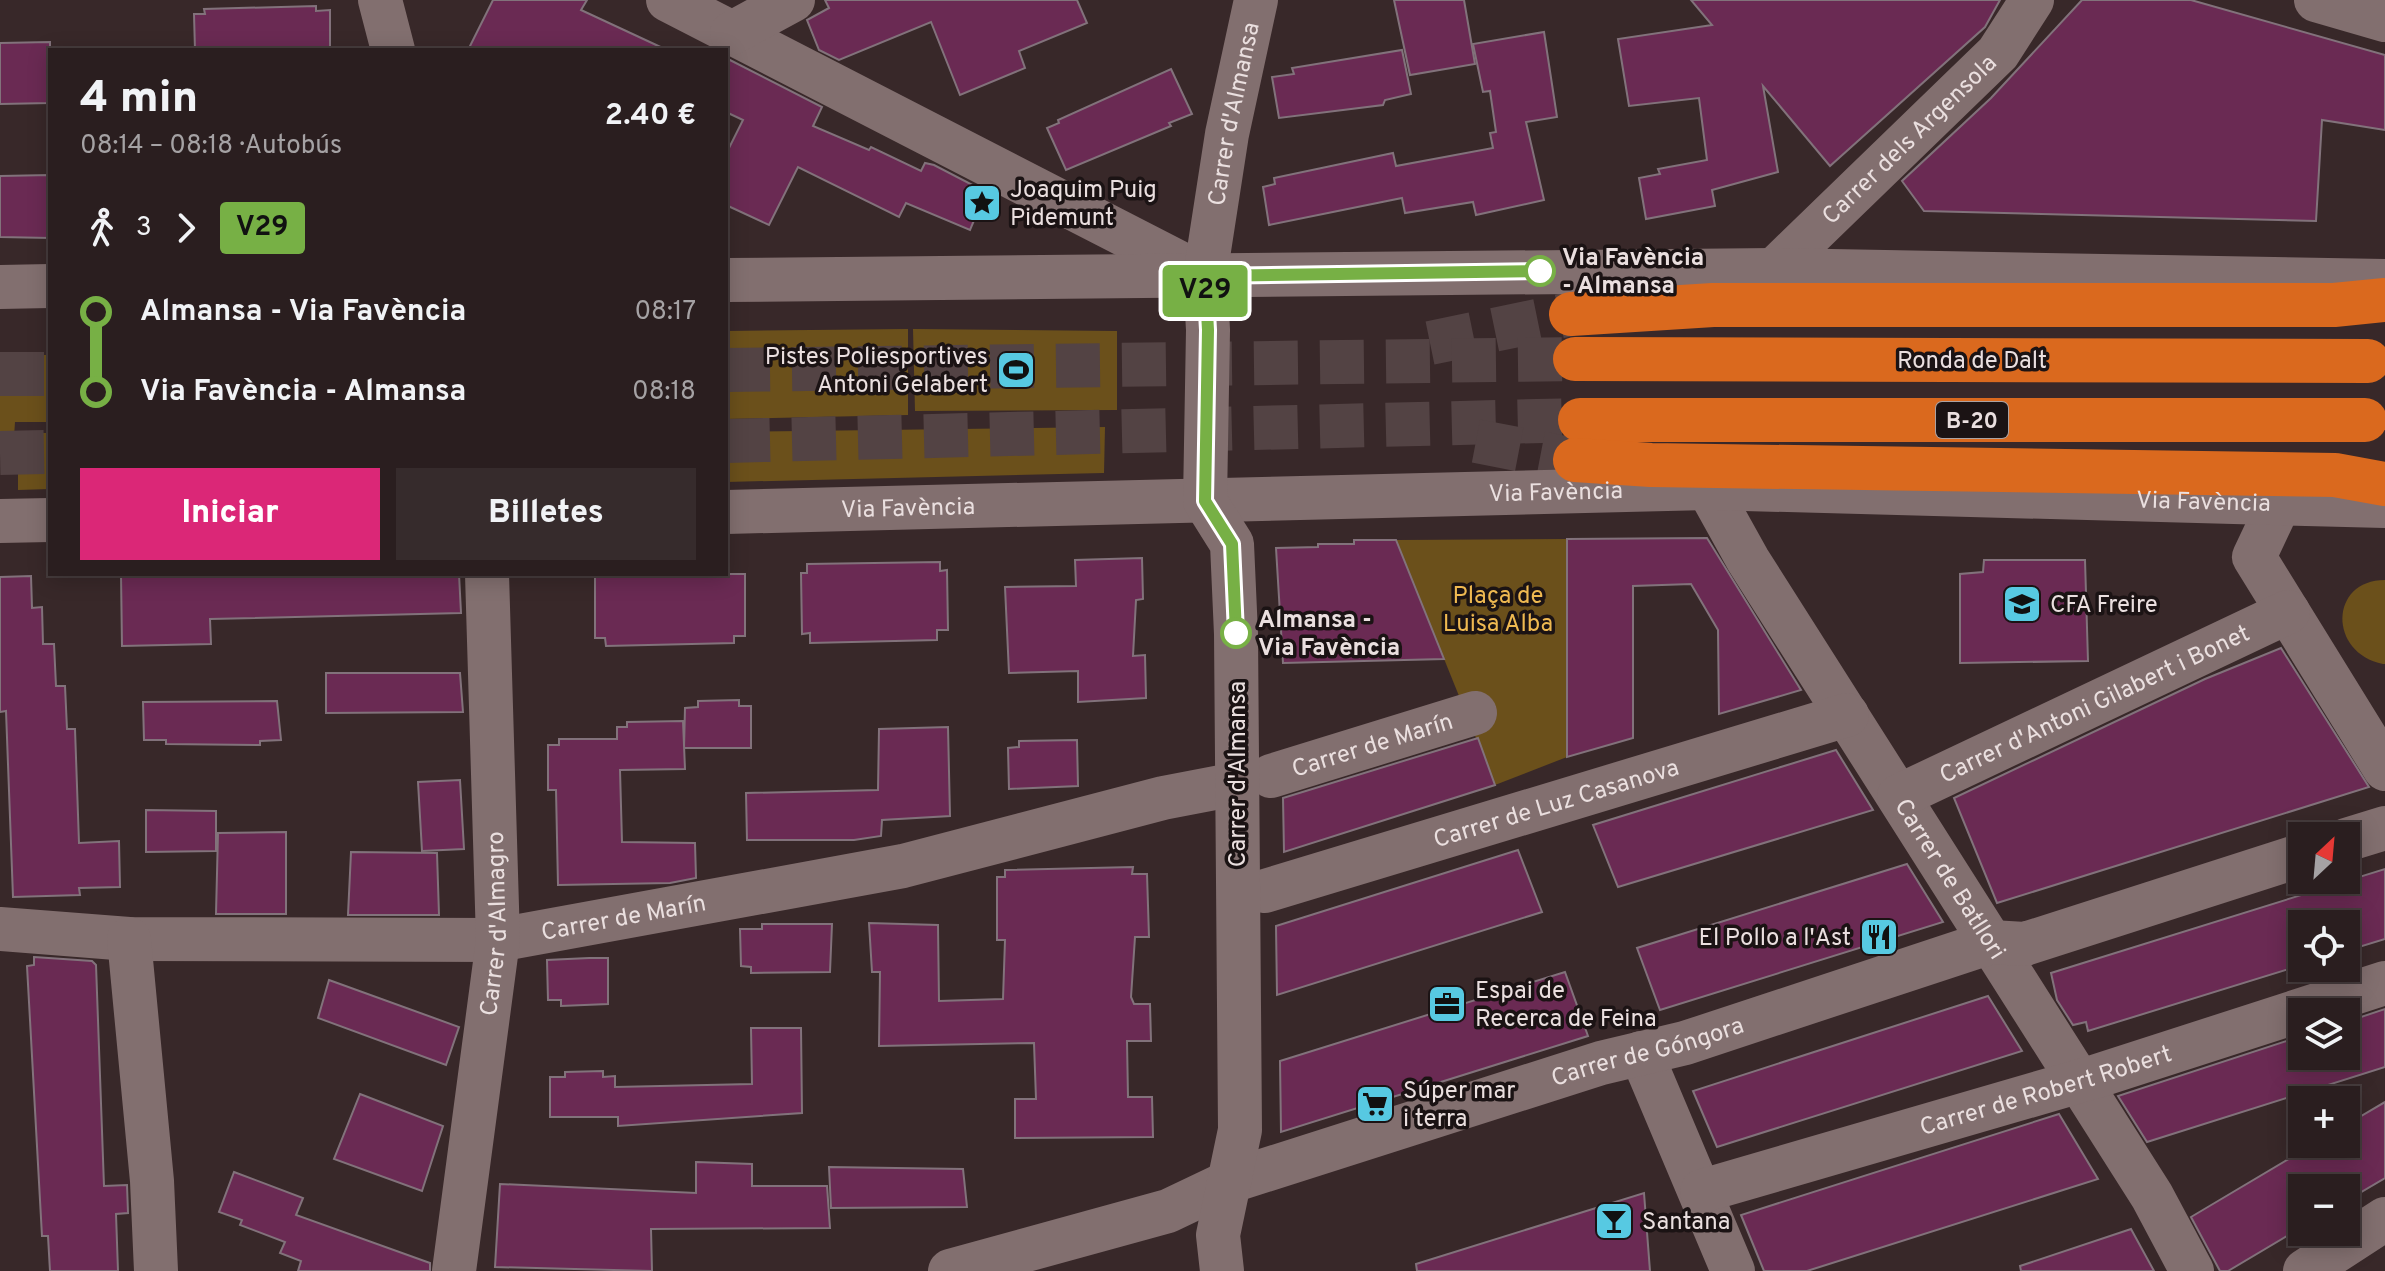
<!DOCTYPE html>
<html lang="es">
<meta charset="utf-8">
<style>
:root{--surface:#2a1e1f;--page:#362b2c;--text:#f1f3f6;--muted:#a5a2a4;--line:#463c3d;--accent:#db2777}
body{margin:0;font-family:Overpass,sans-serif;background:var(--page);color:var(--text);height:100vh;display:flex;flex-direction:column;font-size:30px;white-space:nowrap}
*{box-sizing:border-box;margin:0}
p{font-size:26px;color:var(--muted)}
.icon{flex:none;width:44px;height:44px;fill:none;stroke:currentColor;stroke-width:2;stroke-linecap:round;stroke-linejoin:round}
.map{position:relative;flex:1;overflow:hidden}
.side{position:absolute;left:48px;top:48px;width:680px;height:528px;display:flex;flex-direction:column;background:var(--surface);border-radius:0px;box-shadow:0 4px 20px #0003,0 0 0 2px var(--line)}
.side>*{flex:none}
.badge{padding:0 16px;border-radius:6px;font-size:28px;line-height:52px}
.needle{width:52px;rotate:26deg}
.tools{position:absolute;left:2288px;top:822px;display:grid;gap:16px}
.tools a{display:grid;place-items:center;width:72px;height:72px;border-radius:0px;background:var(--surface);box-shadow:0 4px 20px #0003,0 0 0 2px var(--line);font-size:40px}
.map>.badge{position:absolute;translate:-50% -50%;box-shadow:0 0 0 4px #fff}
.legs{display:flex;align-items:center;gap:12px;height:88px;padding:0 32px;font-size:26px}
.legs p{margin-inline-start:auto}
.summary{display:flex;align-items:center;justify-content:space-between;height:136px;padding:0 32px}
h1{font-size:44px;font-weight:800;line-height:60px}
.button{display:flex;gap:16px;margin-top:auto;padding:16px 32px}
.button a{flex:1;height:92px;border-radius:0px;background:var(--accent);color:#fff;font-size:32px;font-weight:800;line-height:92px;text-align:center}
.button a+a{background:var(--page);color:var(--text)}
ul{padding:0 32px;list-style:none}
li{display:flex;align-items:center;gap:28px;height:80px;font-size:30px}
li i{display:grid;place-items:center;width:12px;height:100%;margin:0 10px;background:currentColor}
li i::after{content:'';width:20px;height:20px;margin:-10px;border:6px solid;border-radius:50%;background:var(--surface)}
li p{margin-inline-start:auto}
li:first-child i{background:linear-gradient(#0000 50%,currentColor 0)}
li:last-child i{background:linear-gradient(currentColor 50%,#0000 0)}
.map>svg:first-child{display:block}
</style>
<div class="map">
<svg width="2385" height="1271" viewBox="0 0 2385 1271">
<rect width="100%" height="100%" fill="#382829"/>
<g fill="#6b501b">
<path d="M908,329V415L726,419V331Z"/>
<path d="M913,329L1117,331V410L915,411Z"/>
<path d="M0,355H50V422H15L14,437L0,436Z"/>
<path d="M1105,427L1104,473L726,482V432Z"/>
<path d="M18,433H50V489L18,490Z"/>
<path d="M1567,539V757L1495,785L1396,540Z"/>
<path d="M2385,580V664H2383C2328,653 2329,580 2385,580Z"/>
</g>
<g fill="#6a2a53" stroke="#82727b" stroke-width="2">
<path d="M493,0H587L581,10L667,50H468Z"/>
<path d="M825,0H1077L1087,23L1019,51L1025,68L960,95L931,22L839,60L819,50L807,20L829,8Z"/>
<path d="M1394,0H1464L1475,64L1410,75Z"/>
<path d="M1691,0H2000L1985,27L1830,166L1763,86L1778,172L1712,190L1715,206L1646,219L1639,178L1660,174L1658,169L1707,160L1699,98L1629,106L1618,39L1712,25Z"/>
<path d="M2082,0H2191L2385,55V130L2322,120L2316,221L1924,211L1902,181L1991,98Z"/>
<path d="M316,6V11L330,10V50H195L194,14H205L204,9Z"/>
<path d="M1544,32L1557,117L1526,122L1544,200L1476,215L1473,202L1405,213L1402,198L1269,225L1263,187L1275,184L1274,178L1393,153L1396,166L1493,148L1490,133L1496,132L1490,91L1483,92L1473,44Z"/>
<path d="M50,42V103L0,104V43Z"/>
<path d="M1402,50L1411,94L1385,100L1383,105L1279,118L1272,77L1294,74L1292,68Z"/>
<path d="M726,58L822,107L813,126L869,150L871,147L921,171L925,163L934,165L986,192L970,230L906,203L899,217L798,167L769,225L726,205V154L743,120L726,112Z"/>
<path d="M1171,69L1192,114L1169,123L1171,126L1066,170L1047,128L1059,123L1058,120Z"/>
<path d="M50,175V238L0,237V176Z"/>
<path d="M1707,538L1801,690L1719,714L1718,630L1691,584L1633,586V738L1567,757V539Z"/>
<path d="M1354,540H1396L1444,659L1283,663L1276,548L1318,547V544H1354Z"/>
<path d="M1142,558L1143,599L1136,600L1133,656L1145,655L1146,698L1078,702V671L1009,673L1005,587L1076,586L1075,560Z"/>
<path d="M1984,560H2085L2088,661L1960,663V574L1983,572Z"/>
<path d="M940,562V571L947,570L948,630H937V640L810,643V633L802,634L801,573H807V564Z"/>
<path d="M121,574H459L461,613L210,619L211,644L122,646Z"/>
<path d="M604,574H745V636H734V643L606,646L605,638H595V576Z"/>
<path d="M31,576L32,608L42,607L43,644H54L56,686H65L67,729H75L79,843L119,841L120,887L79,888L80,895L13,897L6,711L0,712V577Z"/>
<path d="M2281,648L2369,787L1997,903L1954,798L2205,679Z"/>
<path d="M326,673H460L463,712L326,713Z"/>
<path d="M739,700V706H751V748H684L685,708L698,707V701Z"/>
<path d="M277,701L281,740L260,741V745L166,744V740H144L143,702Z"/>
<path d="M683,721L685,769L620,770L622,842L695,843L696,878L670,883L558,885L556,790H548V745H559V739H617V727H627V722Z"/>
<path d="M948,727L950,816L882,820L881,836L854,840H747L746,793L878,790L879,729Z"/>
<path d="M1478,738L1495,785L1284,852L1283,798Z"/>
<path d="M1077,740L1078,786L1009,789L1008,748L1019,747V741Z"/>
<path d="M1836,750L1873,810L1618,887L1593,825Z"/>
<path d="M460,780L464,849L422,851L418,782Z"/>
<path d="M146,810L216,811V851L146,852Z"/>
<path d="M286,832V914H216L218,833Z"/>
<path d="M1518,850L1542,912L1277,995L1276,926Z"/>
<path d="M351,852L437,853L439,915H348Z"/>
<path d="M1907,864L1943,922L1660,1010L1637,948Z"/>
<path d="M1133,867L1132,874H1147L1149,937H1135L1131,997L1134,1004H1150L1151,1041H1127L1128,1097H1152L1153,1137L1015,1138V1099H1036L1034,1043L879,1046L880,972H872L869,923L938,925L939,1001L1003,999L1005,940H997V877H1005V870Z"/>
<path d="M2385,869V939L2346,951V924H2302V965L2088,1031L2086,1022L2073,1025L2057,1000L2051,973Z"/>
<path d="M762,924H832L830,972L751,973V967L741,966L740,929H762Z"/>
<path d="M34,957L92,961L96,965L104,1186L127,1185L128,1213L116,1214L118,1271H50L48,1236H42L27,966L34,965Z"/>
<path d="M589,958H608V1004L561,1006V1000H548L547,960Z"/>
<path d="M1565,972L1588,1036L1281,1132L1280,1061Z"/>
<path d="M329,980L459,1027L446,1065L318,1018Z"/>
<path d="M1988,996L2022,1051L1717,1147L1693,1091Z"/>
<path d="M2385,1009V1067L2147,1142L2118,1096L2302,1036V1056H2346V1022Z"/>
<path d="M751,1028H801L802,1113L618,1126V1117H550V1077H565V1072L603,1071V1077L615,1076V1087L752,1084Z"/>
<path d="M360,1094L443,1126L422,1191L334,1159Z"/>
<path d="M2385,1102V1178L2346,1201V1188H2302V1227L2228,1271H2220L2191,1217L2314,1144H2346V1125Z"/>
<path d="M2059,1114L2098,1179L1807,1271H1764L1741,1215Z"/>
<path d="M696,1162L752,1164V1186H827L830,1228L651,1229L652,1271L495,1267L500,1184L696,1193Z"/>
<path d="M829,1167L963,1169L967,1207L831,1208Z"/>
<path d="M234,1172L303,1198L296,1215L430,1263V1271H298L301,1261L280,1253L285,1242L240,1225L242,1220L219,1212Z"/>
<path d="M1644,1193L1650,1271H1417L1416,1264Z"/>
<path d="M2131,1229L2154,1271H2021L2020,1266Z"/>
</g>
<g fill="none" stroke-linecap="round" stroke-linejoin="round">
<g stroke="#534344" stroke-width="44" stroke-dasharray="44 22" stroke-linecap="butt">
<path d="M1430,343L1571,314"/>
<path d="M726,370L1575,359"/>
<path d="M0,374H50"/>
<path d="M726,441L1580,420"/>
<path d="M1476,441L1575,460"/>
<path d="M0,453L50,452"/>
</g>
<g stroke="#826f6f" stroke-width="44">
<path d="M380,0L393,50"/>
<path d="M668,0L1199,273"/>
<path d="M2316,0L2385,20"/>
<path d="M732,33L793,0"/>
<path id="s1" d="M1774,270L1998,53L2032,0"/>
<path d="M726,280L1774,270L2385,281"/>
<path d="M0,287L50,286"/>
<path id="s2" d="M1708,488L1748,560L2152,1196L2192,1271"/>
<path d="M2279,504L2254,557L2385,769"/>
<path id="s3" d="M726,512L1708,488L2385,506"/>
<path d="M0,521L50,520"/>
<path id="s4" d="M1271,776L1475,713"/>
<path id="s5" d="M1899,796L2288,612"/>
<path d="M2346,840L2385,828"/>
<path id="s6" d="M1265,891L1847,715"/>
<path id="s7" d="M0,929L129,939L498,940L903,866L1163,798L1236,784"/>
<path d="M129,939L152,1181L156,1271"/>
<path d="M1641,1053L1733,1271"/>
<path id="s8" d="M1702,1191L2094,1077L2385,983"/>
<path id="s9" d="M454,1271L498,940L487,574"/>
<path id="s10" d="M950,1271L1168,1211L1231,1181L1601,1063L1685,1043L1991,942L2025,944L2302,855"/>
<path id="s11" d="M1222,1271L1218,1235L1240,1130L1236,634L1232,544L1205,501L1208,330L1205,276L1227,134L1256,0"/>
<path d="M2305,1271L2385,1219"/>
</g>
<g stroke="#da691e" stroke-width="44">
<path d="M1571,314L1713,305H2334L2385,300"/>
<path d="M1575,359L2368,361"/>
<path d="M1580,420H2365"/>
<path d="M1575,460L1651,465L2335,475L2385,484"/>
</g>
</g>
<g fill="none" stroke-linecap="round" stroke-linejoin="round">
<defs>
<path id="line-1" d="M1236,633L1232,544L1205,501L1208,330L1205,276L1540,271"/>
</defs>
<use href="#line-1" stroke="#fff" stroke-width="18"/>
<use href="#line-1" stroke="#77b045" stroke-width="12"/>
</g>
<defs>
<symbol id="sight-square" viewBox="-11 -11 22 22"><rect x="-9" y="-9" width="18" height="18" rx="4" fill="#57c9e2" stroke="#1b1314"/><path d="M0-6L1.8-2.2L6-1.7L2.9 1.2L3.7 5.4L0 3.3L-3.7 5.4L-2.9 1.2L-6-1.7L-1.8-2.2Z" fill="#111"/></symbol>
<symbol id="stadium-square" viewBox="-11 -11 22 22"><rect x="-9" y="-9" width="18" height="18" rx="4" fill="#57c9e2" stroke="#1b1314"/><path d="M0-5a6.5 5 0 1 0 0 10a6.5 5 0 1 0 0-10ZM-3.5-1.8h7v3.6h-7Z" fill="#111"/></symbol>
<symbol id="school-square" viewBox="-11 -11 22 22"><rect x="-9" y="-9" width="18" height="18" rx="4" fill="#57c9e2" stroke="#1b1314"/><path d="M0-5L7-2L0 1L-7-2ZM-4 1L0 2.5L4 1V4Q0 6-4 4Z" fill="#111"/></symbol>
<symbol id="restaurant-square" viewBox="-11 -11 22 22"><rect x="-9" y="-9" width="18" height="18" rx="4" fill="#57c9e2" stroke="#1b1314"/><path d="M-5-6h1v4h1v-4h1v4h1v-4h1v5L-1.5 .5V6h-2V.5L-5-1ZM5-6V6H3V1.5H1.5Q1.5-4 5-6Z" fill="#111"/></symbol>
<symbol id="office-square" viewBox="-11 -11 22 22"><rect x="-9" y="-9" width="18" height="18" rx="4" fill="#57c9e2" stroke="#1b1314"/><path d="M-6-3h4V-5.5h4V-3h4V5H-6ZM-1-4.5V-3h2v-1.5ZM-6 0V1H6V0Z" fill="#111"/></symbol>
<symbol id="supermarket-square" viewBox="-11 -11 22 22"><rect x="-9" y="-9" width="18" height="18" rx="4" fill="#57c9e2" stroke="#1b1314"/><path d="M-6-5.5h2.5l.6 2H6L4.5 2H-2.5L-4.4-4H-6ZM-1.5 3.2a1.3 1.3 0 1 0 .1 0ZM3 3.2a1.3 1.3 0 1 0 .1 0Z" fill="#111"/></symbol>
<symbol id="bar-square" viewBox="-11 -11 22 22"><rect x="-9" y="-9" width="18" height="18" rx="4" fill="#57c9e2" stroke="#1b1314"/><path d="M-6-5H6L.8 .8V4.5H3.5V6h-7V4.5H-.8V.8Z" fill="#111"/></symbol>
</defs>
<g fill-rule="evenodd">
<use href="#sight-square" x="960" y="181" width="44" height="44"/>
<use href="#stadium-square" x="994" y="348" width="44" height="44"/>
<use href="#school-square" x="2000" y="582" width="44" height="44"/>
<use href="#restaurant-square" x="1857" y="915" width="44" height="44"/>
<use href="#office-square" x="1425" y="982" width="44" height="44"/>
<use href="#supermarket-square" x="1353" y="1082" width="44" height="44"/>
<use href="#bar-square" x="1592" y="1199" width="44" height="44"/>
</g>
<g fill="#fff" stroke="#77b045" stroke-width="4">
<circle cx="1540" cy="271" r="14"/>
<circle cx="1236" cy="633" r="14"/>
</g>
<g text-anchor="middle" stroke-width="7" stroke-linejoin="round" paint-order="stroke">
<rect fill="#1b1314" stroke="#aca2a2" stroke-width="2" x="1936" y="402" width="72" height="36" rx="6"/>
<g font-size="22" font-weight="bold" fill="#eadfdf">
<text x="1972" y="428">B-20</text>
</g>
<g font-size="24" fill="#eadfdf" stroke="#1b1314">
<text dy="8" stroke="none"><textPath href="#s11" startOffset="1170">Carrer d'Almansa</textPath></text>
<text dy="8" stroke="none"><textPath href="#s1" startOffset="188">Carrer dels Argensola</textPath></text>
<text x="1972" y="368">Ronda de Dalt</text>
<text dy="8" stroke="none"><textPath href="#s3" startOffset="830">Via Favència</textPath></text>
<text dy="8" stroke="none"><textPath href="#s3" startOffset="1478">Via Favència</textPath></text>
<text dy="8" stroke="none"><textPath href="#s3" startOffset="182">Via Favència</textPath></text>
<text dy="8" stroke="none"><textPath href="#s5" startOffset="216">Carrer d'Antoni Gilabert i Bonet</textPath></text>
<text dy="8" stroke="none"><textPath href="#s4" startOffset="106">Carrer de Marín</textPath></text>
<text transform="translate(1237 774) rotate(-90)" y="8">Carrer d'Almansa</text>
<text dy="8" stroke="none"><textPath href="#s6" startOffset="304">Carrer de Luz Casanova</textPath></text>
<text dy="8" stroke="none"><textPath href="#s2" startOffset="460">Carrer de Batllori</textPath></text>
<text dy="8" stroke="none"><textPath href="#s7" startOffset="626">Carrer de Marín</textPath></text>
<text dy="8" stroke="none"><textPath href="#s9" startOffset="350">Carrer d'Almagro</textPath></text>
<text dy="8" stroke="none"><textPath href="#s10" startOffset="732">Carrer de Góngora</textPath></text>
<text dy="8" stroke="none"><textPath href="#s8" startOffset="358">Carrer de Robert Robert</textPath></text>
</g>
<g font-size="24" fill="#eadfdf" stroke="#1b1314" text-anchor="start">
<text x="1010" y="197">Joaquim Puig<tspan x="1010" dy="28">Pidemunt</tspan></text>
<text x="988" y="364" text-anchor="end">Pistes Poliesportives<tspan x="988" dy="28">Antoni Gelabert</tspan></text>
<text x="2050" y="612">CFA Freire</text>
<text x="1851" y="945" text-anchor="end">El Pollo a l'Ast</text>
<text x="1475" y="998">Espai de<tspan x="1475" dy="28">Recerca de Feina</tspan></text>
<text x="1403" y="1098">Súper mar<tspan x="1403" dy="28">i terra</tspan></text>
<text x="1642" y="1229">Santana</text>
</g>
<g font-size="24" font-weight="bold" fill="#eadfdf" stroke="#1b1314" text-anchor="start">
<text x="1562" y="265">Via Favència<tspan x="1562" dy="28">- Almansa</tspan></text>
<text x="1258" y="627">Almansa -<tspan x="1258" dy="28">Via Favència</tspan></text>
</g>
<g font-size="24" fill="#efb951" stroke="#1b1314">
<text x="1498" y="603">Plaça de<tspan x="1498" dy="28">Luisa Alba</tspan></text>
</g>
</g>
</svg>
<div class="tools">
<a><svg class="needle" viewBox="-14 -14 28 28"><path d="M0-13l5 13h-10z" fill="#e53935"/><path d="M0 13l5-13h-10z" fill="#a5a2a4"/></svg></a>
<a><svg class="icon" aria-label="locate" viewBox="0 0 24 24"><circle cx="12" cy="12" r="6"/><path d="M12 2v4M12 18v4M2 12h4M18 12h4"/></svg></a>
<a><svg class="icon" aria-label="layers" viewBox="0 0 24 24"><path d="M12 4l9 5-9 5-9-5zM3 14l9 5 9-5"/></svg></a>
<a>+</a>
<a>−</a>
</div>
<b class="badge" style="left:1205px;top:291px;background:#77b045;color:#111">V29</b>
<section class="side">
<div class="summary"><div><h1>4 min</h1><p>08:14 – 08:18 · Autobús</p></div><b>2.40 €</b></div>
<div class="legs"><svg class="icon" aria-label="walk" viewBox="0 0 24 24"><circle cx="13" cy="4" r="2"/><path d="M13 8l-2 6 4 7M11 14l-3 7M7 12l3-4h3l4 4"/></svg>3<svg class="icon" aria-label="forward" viewBox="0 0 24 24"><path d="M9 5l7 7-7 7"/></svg><b class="badge" style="background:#77b045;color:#111">V29</b></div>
<ul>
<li><i style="color:#77b045"></i><b>Almansa - Via Favència</b><p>08:17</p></li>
<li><i style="color:#77b045"></i><b>Via Favència - Almansa</b><p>08:18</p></li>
</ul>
<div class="button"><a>Iniciar</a><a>Billetes</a></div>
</section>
</div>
